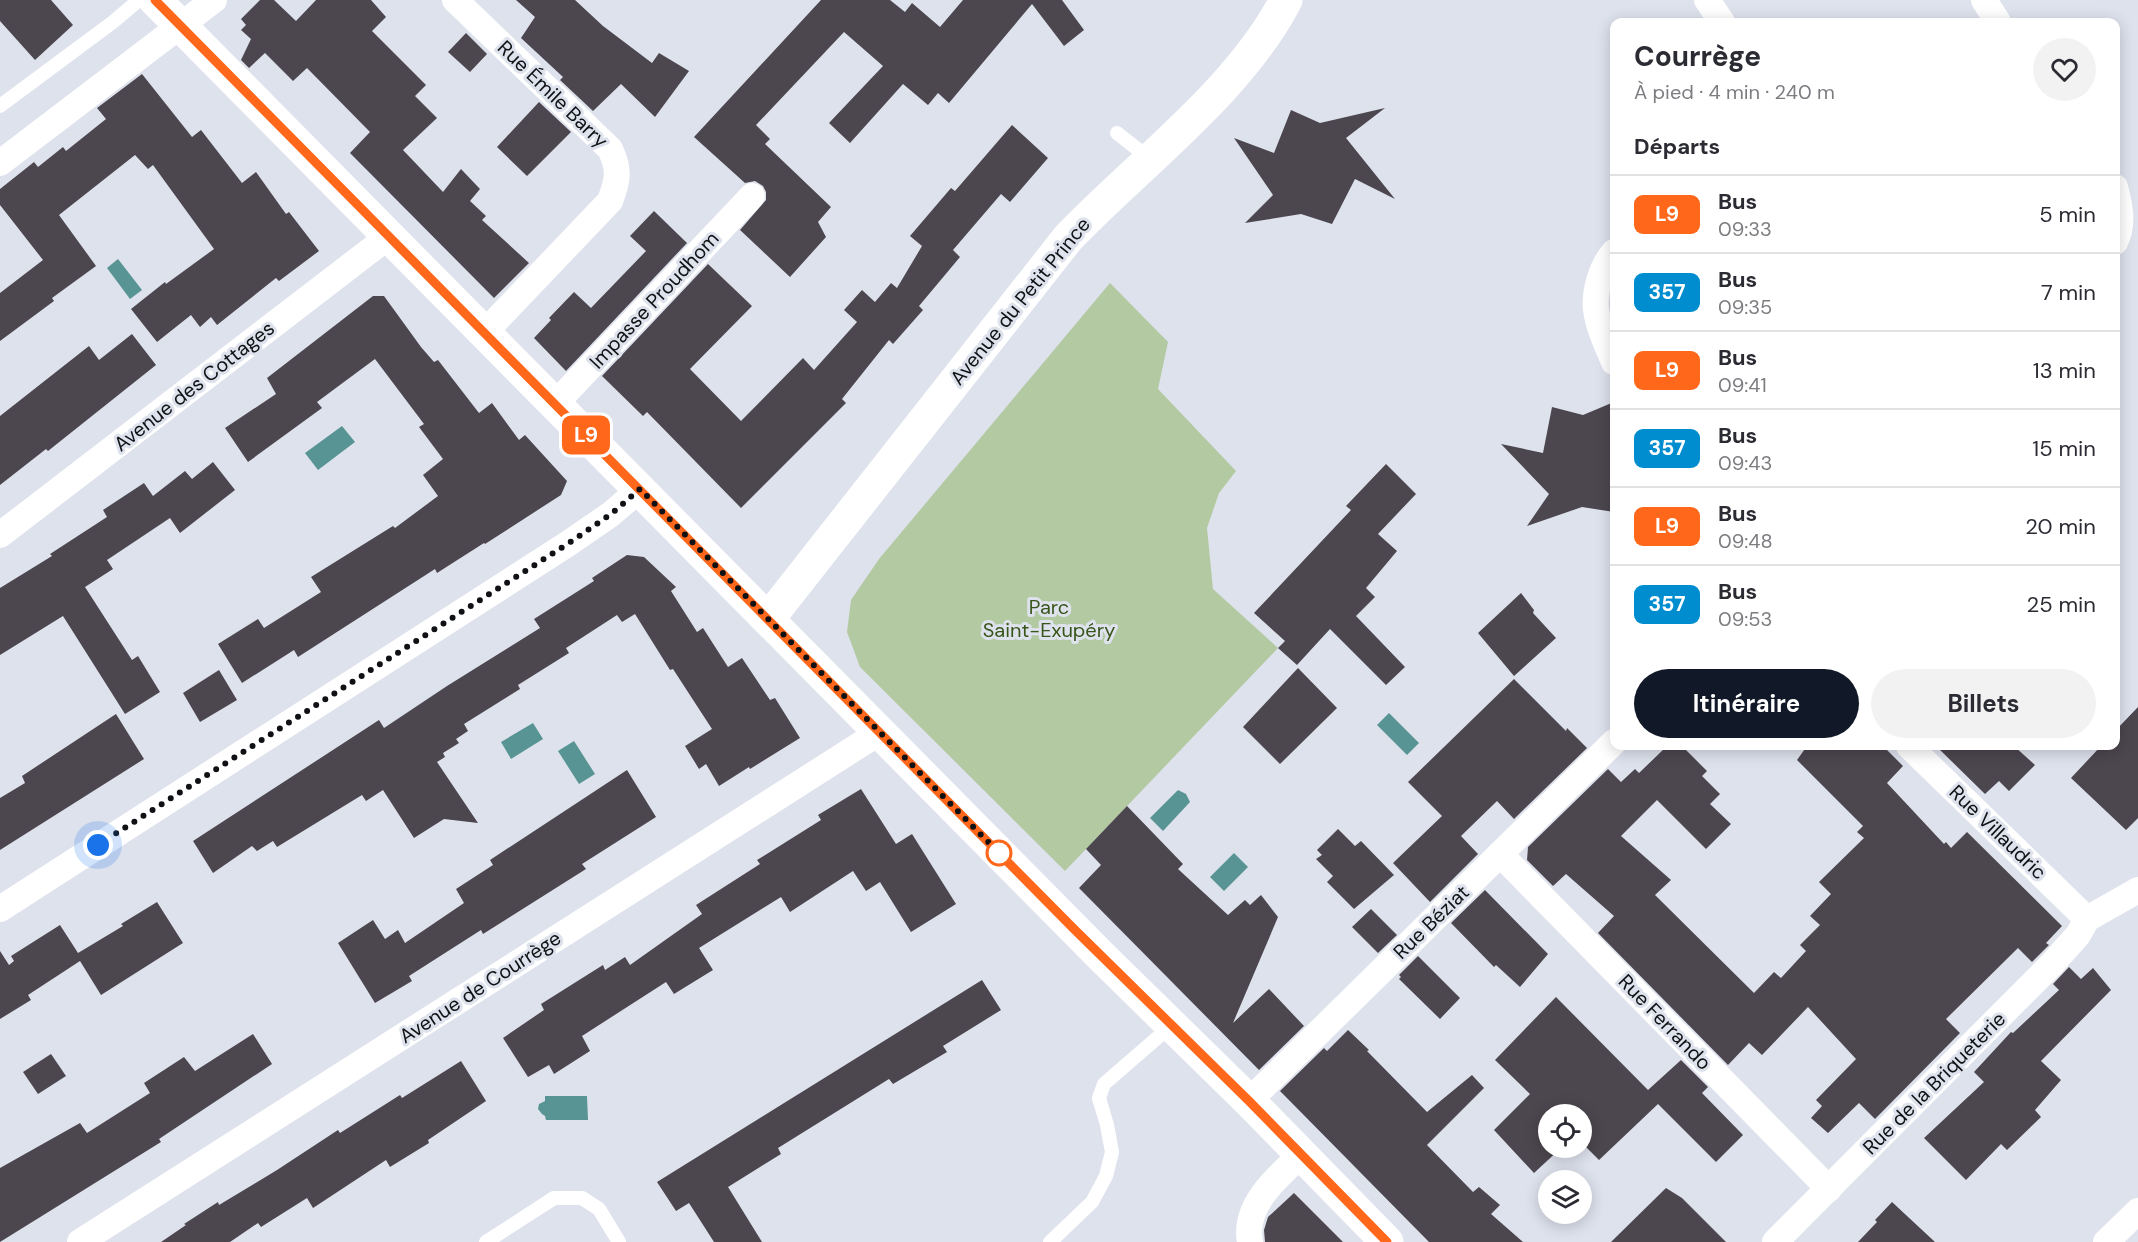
<!DOCTYPE html>
<html lang="fr">
<meta charset="utf-8">
<style>
:root{--surface:#fff;--page:#f2f2f3;--text:#2b2b33;--muted:#7c7c81;--line:#e1e1e2;--accent:#111827}
body{margin:0;font-family:"DM Sans",sans-serif;background:var(--page);color:var(--text);height:100vh;display:flex;flex-direction:column;font-size:22px;white-space:nowrap}
*{box-sizing:border-box;margin:0}
p{font-size:20px;color:var(--muted)}
.icon{flex:none;width:33px;height:33px;fill:none;stroke:currentColor;stroke-width:2;stroke-linecap:round;stroke-linejoin:round}
.map{position:relative;flex:1;overflow:hidden}
.drawer{position:absolute;left:1610px;top:18px;width:510px;height:732px;display:flex;flex-direction:column;background:var(--surface);border-radius:12px;box-shadow:0 3px 15px #0003}
.drawer>*{flex:none}
.badge{padding:0 12px;border-radius:9px;font-size:21px;line-height:39px}
.fabs{position:absolute;left:1538px;top:1104px;display:grid;gap:12px}
.fabs a{display:grid;place-items:center;width:54px;height:54px;border-radius:50%;background:var(--surface);box-shadow:0 3px 15px #0003;font-size:30px}
.you{position:absolute;width:30px;height:30px;margin:-15px;border:4px solid #fff;border-radius:50%;background:#1a73e8;box-shadow:0 0 0 9px #1a73e833}
.map>.badge{position:absolute;translate:-50% -50%;box-shadow:0 0 0 3px #fff}
h2{padding:0 24px;font-size:22px;line-height:54px}
.round{display:grid;place-items:center;flex:none;width:63px;height:63px;border-radius:32px;background:var(--page)}
.head{display:flex;align-items:center;justify-content:space-between;height:102px;padding:0 24px}
h1{font-size:28px;font-weight:700;line-height:45px}
.primary-button{display:flex;gap:12px;margin-top:auto;padding:12px 24px}
.primary-button a{flex:1;height:69px;border-radius:36px;background:var(--accent);color:#fff;font-size:24px;font-weight:700;line-height:69px;text-align:center}
.primary-button a+a{background:var(--page);color:var(--text)}
ul{padding:0;list-style:none}
li{display:flex;align-items:center;gap:18px;height:78px;padding:0 24px;border-top:2px solid var(--line)}
li div{flex:1}
li b{display:block;font-size:22px}
li em{font-style:normal}
li .badge{min-width:66px;font-weight:700;text-align:center}
.map>svg:first-child{display:block}
</style>
<div class="map">
<svg width="2138" height="1242" viewBox="0 0 2138 1242">
<rect width="100%" height="100%" fill="#dee2ed"/>
<path fill="#b3c9a1" d="M1110,283L1168,342L1158,389L1236,471L1219,493L1207,528L1213,589L1278,648L1065,871L860,667L847,632L851,600L879,559Z"/>
<g fill="#579493">
<path d="M118,259L142,290L130,299L107,268Z"/>
<path d="M342,426L355,442L318,470L305,453Z"/>
<path d="M1389,713L1419,743L1407,755L1377,725Z"/>
<path d="M533,723L543,739L511,759L501,742Z"/>
<path d="M574,741L595,774L579,784L558,751Z"/>
<path d="M1178,790L1186,794L1190,802L1163,831L1150,818Z"/>
<path d="M1234,853L1248,867L1224,891L1210,877Z"/>
<path d="M545,1096H587L588,1120H546L545,1116L542,1114L538,1109L539,1104L545,1101Z"/>
</g>
<g fill="#4c464e">
<path d="M0,0H51L73,25L35,60L0,21Z"/>
<path d="M260,0H274L296,21L316,0H371L386,17L372,31L426,85L415,96L437,118L403,150L443,192L461,169L480,189L470,201L486,216L482,220L529,263L494,298L350,153L370,132L307,68L293,81L265,53L249,68L241,60L251,39L241,30L246,25L241,19Z"/>
<path d="M516,0H575L603,26L652,63L659,53L689,71L655,117L621,84L593,111L560,80L563,77L521,38L535,17Z"/>
<path d="M821,0H890L905,12L912,3L940,27L963,0H1062L1084,30L1064,46L1032,4L949,103L938,93L928,105L903,84L850,143L829,123L883,66L844,32L756,125L770,139L765,144L831,207L818,222L826,237L790,277L740,230L766,200V192L763,186L755,181L745,183L694,137Z"/>
<path d="M466,33L487,54L470,72L448,52Z"/>
<path d="M142,74L192,137L201,130L242,183L256,172L286,214L289,212L319,251L279,281L276,278L217,325L211,317L200,327L191,315L157,342L131,309L165,282L166,284L214,249L153,165L148,169L135,155L59,215L96,266L52,298L54,301L0,341V293L43,260L0,205V189L34,162L38,167L63,147L66,151L106,119L97,108Z"/>
<path d="M539,102L571,132L527,176L497,147Z"/>
<path d="M1385,108L1346,138L1395,199L1355,179L1332,224L1301,214L1245,223L1273,195L1234,138L1274,153L1291,110L1320,123Z"/>
<path d="M1012,125L1048,158L1010,202L1001,194L953,250L960,257L919,306L923,310L893,344L889,340L842,399L846,403L741,508L647,412L643,416L602,376L708,264L752,306L690,369L741,421L803,358L814,370L857,322L844,310L862,290L875,302L891,283L897,288L922,246L910,236L951,188L955,191Z"/>
<path d="M654,211L687,243L566,371L534,338L551,320L549,318L574,292L591,308L646,251L630,236Z"/>
<path d="M373,296H384L421,347L434,362L438,360L479,413L492,403L519,440L525,435L567,481L561,495L485,544L484,543L437,573L435,569L298,657L294,650L242,683L218,644L258,619L264,628L321,592L311,577L393,526L395,528L438,496L423,475L443,459L419,427L424,424L375,359L317,402L322,408L248,462L225,428L276,394L267,378Z"/>
<path d="M132,334L156,365L48,451L46,449L0,485V416L89,346L99,360Z"/>
<path d="M1614,402V512L1582,507L1527,526L1549,494L1501,444L1543,453L1552,407L1583,415Z"/>
<path d="M213,462L235,490L180,533L170,518L107,560L113,569L85,587L132,660L138,656L160,692L125,714L63,616L0,655V588L52,556L50,554L107,517L103,510L144,483L153,496L185,471L192,479Z"/>
<path d="M1386,464L1416,494L1378,534L1397,551L1366,588L1375,597L1356,616L1405,667L1386,685L1330,629L1297,665L1278,648L1285,641L1254,613L1351,510L1346,506Z"/>
<path d="M627,555L644,557L676,587L671,591L697,632L703,628L728,667L742,658L770,700L775,698L800,738L750,769L749,767L719,786L706,764L699,769L685,746L712,729L673,669L670,670L635,614L622,622L617,615L566,648L569,653L518,685L520,689L464,724L468,731L456,739L459,743L443,753L445,757L437,762L478,823L444,819L414,838L383,790L366,801L362,795L277,847L273,841L257,851L252,846L213,873L193,841L379,720L384,728L447,686L540,628L534,619L594,581L592,578Z"/>
<path d="M1521,593L1534,610L1533,613L1556,638L1514,676L1478,633Z"/>
<path d="M1298,668L1337,708L1280,764L1243,727Z"/>
<path d="M219,670L237,700L200,722L183,693Z"/>
<path d="M1514,679L1566,731L1567,728L1587,748L1514,819L1497,801L1461,836L1478,854L1430,902L1393,863L1442,816L1408,782Z"/>
<path d="M2138,707V818L2126,830L2071,778L2101,746H2115V731Z"/>
<path d="M116,714L144,759L0,850V798L25,783L22,776Z"/>
<path d="M1667,746H1682L1707,771L1702,776L1720,794L1710,804L1731,824L1706,849L1657,800L1621,836L1671,880L1655,895L1754,993L1774,972L1781,978L1806,951L1800,945L1820,925L1810,916L1831,894L1819,882L1864,838L1857,832L1863,826L1797,760L1807,746H1883L1903,766L1887,783L1944,844L1946,842L1951,848L1967,832L2062,926L2046,943L2049,945L2032,962L2018,948L1946,1019L1960,1033L1875,1119L1859,1103L1828,1133L1811,1118L1822,1106L1816,1100L1856,1059L1808,1007L1762,1055L1749,1043L1728,1065L1598,933L1614,916L1566,874L1553,886L1527,860L1528,847L1608,769L1621,782L1635,769L1639,773Z"/>
<path d="M1936,746H2014L2035,765L2009,791L1999,781L1985,794Z"/>
<path d="M627,770L656,817L582,864L586,869L483,934L481,930L409,976L412,981L375,1003L338,943L373,920L385,939L398,930L405,943L464,903L456,889L493,865L490,860Z"/>
<path d="M861,789L896,844L912,834L956,904L911,932L880,882L866,891L853,871L790,912L781,897L699,948L713,970L674,994L666,982L582,1036L590,1051L554,1074L549,1065L528,1077L503,1038L544,1010L541,1004L603,965L605,970L625,957L630,965L702,914L696,905L760,864L757,860L821,820L818,815Z"/>
<path d="M1127,806L1183,864L1178,869L1228,915L1245,900L1250,905L1261,895L1278,917L1233,1023L1269,989L1304,1026L1259,1070L1079,888L1101,865L1086,849Z"/>
<path d="M1338,829L1355,846L1361,841L1394,875L1354,909L1327,882L1333,876L1316,859L1322,855L1317,850Z"/>
<path d="M1485,890L1548,954L1520,987L1496,965L1494,967L1451,923Z"/>
<path d="M157,902L183,943L101,995L80,961L28,995L31,1000L0,1019V951L9,965L14,961L11,956L60,925L78,953L123,926L121,924Z"/>
<path d="M1371,909L1397,935L1378,953L1352,927Z"/>
<path d="M1418,956L1460,998L1440,1019L1399,979L1401,977L1399,975Z"/>
<path d="M2069,967L2081,979L2093,968L2111,990L2041,1061L2061,1080L2035,1110L2041,1117L2007,1150L2001,1144L1966,1180L1924,1138L1984,1082L1974,1072L2011,1032L2013,1033L2059,990L2053,984Z"/>
<path d="M982,980L1001,1010L943,1046L947,1052L893,1084L889,1079L778,1148L781,1154L728,1187L762,1242H714L689,1203L676,1211L657,1182Z"/>
<path d="M1556,997L1648,1090L1681,1060L1708,1087L1702,1093L1743,1135L1716,1162L1658,1104L1599,1160L1581,1142V1114H1548V1148H1561L1534,1173L1494,1130L1530,1094L1495,1060Z"/>
<path d="M1348,1030L1369,1050L1367,1051L1427,1112L1472,1075L1484,1088L1427,1145L1473,1192L1479,1187L1500,1205L1491,1214L1523,1242H1429L1283,1094L1280,1091L1324,1048L1327,1051Z"/>
<path d="M253,1034L272,1064L159,1139L161,1142L0,1242V1168L80,1123L87,1133L150,1093L144,1083L184,1057L195,1071Z"/>
<path d="M51,1054L66,1076L38,1094L23,1072Z"/>
<path d="M461,1061L486,1101L428,1140L429,1143L390,1167L386,1160L313,1208L307,1198L261,1227L258,1223L230,1242H161L186,1225L184,1224L218,1202L219,1205L277,1170L338,1130L340,1133L400,1095L402,1098Z"/>
<path d="M1666,1188L1682,1198L1726,1242H1611Z"/>
<path d="M1294,1193L1343,1242H1265L1264,1230L1268,1217Z"/>
<path d="M1892,1202L1935,1242H1858L1877,1222L1875,1220Z"/>
</g>
<g fill="none" stroke-linecap="round" stroke-linejoin="round">
<g stroke="#fff" stroke-width="14">
<path d="M0,106L113,22L139,0"/>
<path d="M1117,133L1150,159"/>
<path d="M486,1242L554,1198H582L599,1209L619,1242"/>
<path d="M1050,1242L1092,1202L1106,1176L1112,1152L1107,1125L1099,1098L1104,1084L1172,1025"/>
</g>
<g stroke="#fff" stroke-width="26">
<path d="M455,0L610,149C620,170 618,180 610,201L485,332"/>
<path d="M1707,0L1722,22"/>
<path d="M1984,0L1998,22"/>
<path d="M0,163L214,0"/>
<path d="M2115,187C2120,206 2124,224 2115,242"/>
<path d="M1614,252C1602,265 1594,291 1596,309C1598,327 1607,346 1614,362"/>
<path d="M555,404L752,196"/>
<path d="M0,535L389,236"/>
<path d="M1909,746L2087,919"/>
<path d="M1500,854L1829,1189"/>
<path d="M0,909L569,543L611,514L640,489"/>
<path d="M1249,1101L1614,742"/>
<path d="M80,1242L880,732"/>
<path d="M1250,1242C1243,1206 1277,1177 1301,1155"/>
<path d="M1775,1242L2051,965L2078,935L2087,919L2138,890"/>
<path d="M2106,1242L2138,1211"/>
</g>
<path stroke="#fff" stroke-width="33" d="M769,618L1068,238C1140,163 1238,92 1286,0"/>
<path stroke="#fff" stroke-width="33" d="M155,0L1102,957L1249,1101L1387,1242"/>
</g>
<g fill="none" stroke-linecap="round" stroke-linejoin="round">
<defs>
<path id="line" d="M155,0L1075,930L1249,1101L1387,1242"/>
</defs>
<use href="#line" stroke="#fff" stroke-width="14"/>
<use href="#line" stroke="#ff671b" stroke-width="9"/>
<path stroke="#0f1114" stroke-width="6" stroke-dasharray="0 10.8" d="M98,845L569,543L611,514L640,489L999,853"/>
</g>
<circle fill="#fff" stroke="#ff671b" stroke-width="3" cx="999" cy="853" r="12"/>
<g text-anchor="middle" stroke-width="6" stroke-linejoin="round" paint-order="stroke">
<g font-size="20" fill="#0f1114" stroke="#dee2ed">
<text transform="translate(553 94) rotate(44)" y="7">Rue Émile Barry</text>
<text transform="translate(654 300) rotate(-47)" y="7">Impasse Proudhom</text>
<text transform="translate(1020 301) rotate(-51)" y="7">Avenue du Petit Prince</text>
<text transform="translate(194 386) rotate(-38)" y="7">Avenue des Cottages</text>
<text transform="translate(1998 832) rotate(44)" y="7">Rue Villaudric</text>
<text transform="translate(1431 922) rotate(-44)" y="7">Rue Béziat</text>
<text transform="translate(480 987) rotate(-33)" y="7">Avenue de Courrège</text>
<text transform="translate(1665 1022) rotate(46)" y="7">Rue Ferrando</text>
<text transform="translate(1934 1083) rotate(-45)" y="7">Rue de la Briqueterie</text>
</g>
<g font-size="20" fill="#385519" stroke="#dee2ed">
<text x="1049" y="614">Parc<tspan x="1049" dy="23">Saint-Exupéry</tspan></text>
</g>
</g>
</svg>
<div class="fabs">
<a><svg class="icon" aria-label="locate" viewBox="0 0 24 24"><circle cx="12" cy="12" r="6"/><path d="M12 2v4M12 18v4M2 12h4M18 12h4"/></svg></a>
<a><svg class="icon" aria-label="layers" viewBox="0 0 24 24"><path d="M12 4l9 5-9 5-9-5zM3 14l9 5 9-5"/></svg></a>
</div>
<div class="you" style="left:98px;top:845px"></div>
<b class="badge" style="left:586px;top:435px;background:#ff671b;color:#fff">L9</b>
<section class="drawer">
<div class="head"><div><h1>Courrège</h1><p>À pied · 4 min · 240 m</p></div><a class="round"><svg class="icon" aria-label="heart" viewBox="0 0 24 24"><path d="M12 20l-8-8c-3-5 5-10 8-4 3-6 11-1 8 4z"/></svg></a></div>
<h2>Départs</h2>
<ul>
<li><span class="badge" style="background:#ff671b;color:#fff">L9</span><div><b>Bus</b><p>09:33</p></div><em>5 min</em></li>
<li><span class="badge" style="background:#008dcf;color:#fff">357</span><div><b>Bus</b><p>09:35</p></div><em>7 min</em></li>
<li><span class="badge" style="background:#ff671b;color:#fff">L9</span><div><b>Bus</b><p>09:41</p></div><em>13 min</em></li>
<li><span class="badge" style="background:#008dcf;color:#fff">357</span><div><b>Bus</b><p>09:43</p></div><em>15 min</em></li>
<li><span class="badge" style="background:#ff671b;color:#fff">L9</span><div><b>Bus</b><p>09:48</p></div><em>20 min</em></li>
<li><span class="badge" style="background:#008dcf;color:#fff">357</span><div><b>Bus</b><p>09:53</p></div><em>25 min</em></li>
</ul>
<div class="primary-button"><a>Itinéraire</a><a>Billets</a></div>
</section>
</div>
